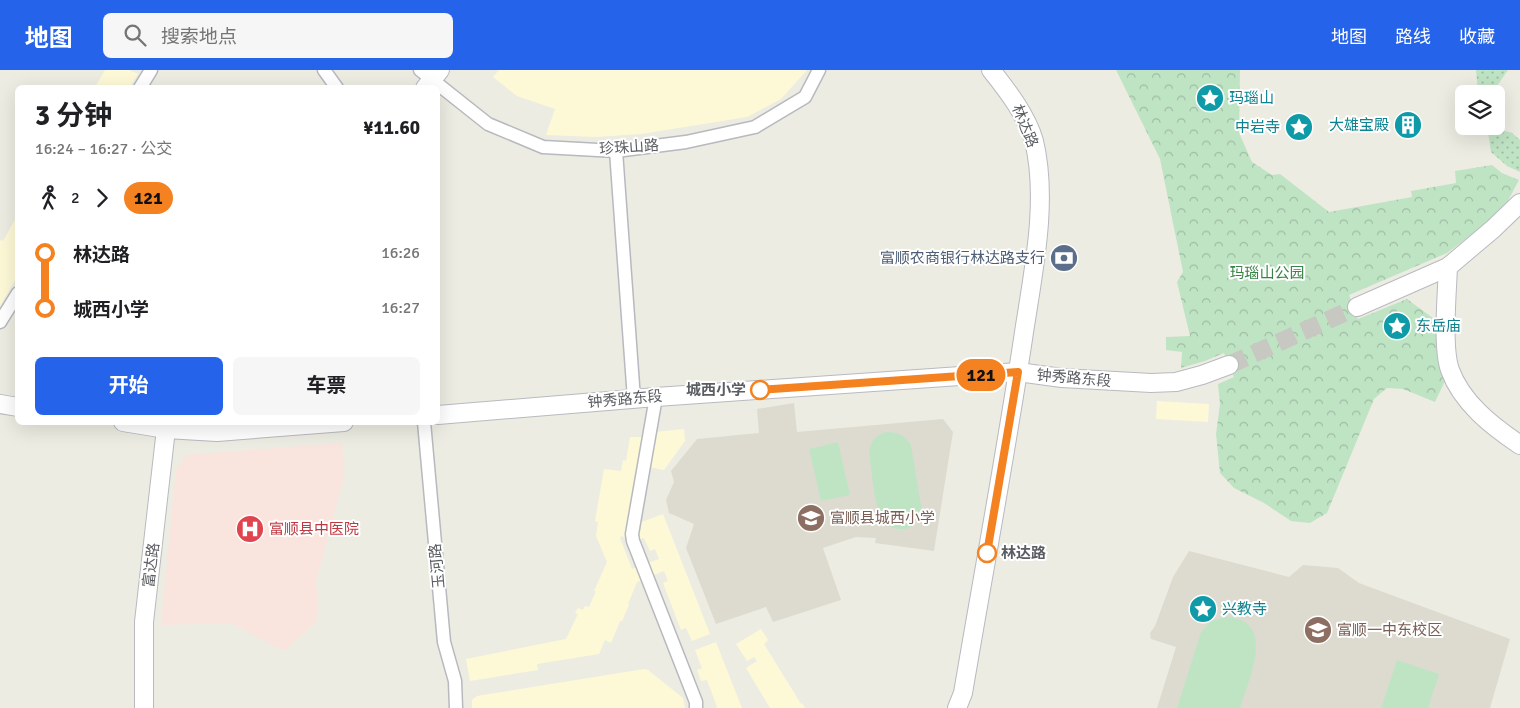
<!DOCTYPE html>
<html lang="zh">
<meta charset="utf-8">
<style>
:root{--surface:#fff;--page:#f6f6f6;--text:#202124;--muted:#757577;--accent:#2563eb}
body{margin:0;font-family:Signika,"Noto Sans SC",sans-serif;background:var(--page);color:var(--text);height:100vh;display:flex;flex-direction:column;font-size:19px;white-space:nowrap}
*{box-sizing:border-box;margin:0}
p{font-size:16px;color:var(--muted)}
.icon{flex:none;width:28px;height:28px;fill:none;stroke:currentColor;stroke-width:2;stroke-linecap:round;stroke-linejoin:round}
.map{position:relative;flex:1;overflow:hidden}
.drawer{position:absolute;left:15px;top:15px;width:425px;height:340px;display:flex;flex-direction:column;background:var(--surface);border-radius:8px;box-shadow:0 5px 20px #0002}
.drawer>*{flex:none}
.badge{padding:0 10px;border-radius:16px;font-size:18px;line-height:32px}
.tools{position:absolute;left:1455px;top:15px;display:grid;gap:10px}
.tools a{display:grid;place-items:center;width:50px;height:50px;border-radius:8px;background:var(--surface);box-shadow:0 5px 20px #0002;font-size:25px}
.map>.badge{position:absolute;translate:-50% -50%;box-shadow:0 0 0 2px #fff}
.legs{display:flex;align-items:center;gap:8px;height:55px;padding:0 20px;font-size:16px}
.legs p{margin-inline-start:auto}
.headline{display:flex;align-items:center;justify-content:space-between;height:85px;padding:0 20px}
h1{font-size:28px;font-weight:700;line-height:38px}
.primary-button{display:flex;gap:10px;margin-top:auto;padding:10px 20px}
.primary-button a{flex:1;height:58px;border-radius:8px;background:var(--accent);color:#fff;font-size:20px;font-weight:700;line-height:58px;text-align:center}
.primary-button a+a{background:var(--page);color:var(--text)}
ul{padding:0 20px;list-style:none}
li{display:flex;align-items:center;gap:18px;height:55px;font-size:19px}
li i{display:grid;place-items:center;width:8px;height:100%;margin:0 6px;background:currentColor}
li i::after{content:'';width:12px;height:12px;margin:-6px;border:4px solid;border-radius:50%;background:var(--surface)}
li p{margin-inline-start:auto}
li:first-child i{background:linear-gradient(#0000 50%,currentColor 0)}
li:last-child i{background:linear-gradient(currentColor 50%,#0000 0)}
header{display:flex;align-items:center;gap:30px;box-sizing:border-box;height:70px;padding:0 25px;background:var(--accent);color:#fff}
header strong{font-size:24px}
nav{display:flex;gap:28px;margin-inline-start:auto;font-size:18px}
.search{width:350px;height:45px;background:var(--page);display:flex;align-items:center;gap:12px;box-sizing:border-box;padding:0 18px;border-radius:8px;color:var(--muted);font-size:19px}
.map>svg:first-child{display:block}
</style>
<header>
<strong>地图</strong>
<div class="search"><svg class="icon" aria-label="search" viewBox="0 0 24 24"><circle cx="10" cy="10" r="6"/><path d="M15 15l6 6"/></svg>搜索地点</div>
<nav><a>地图</a><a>路线</a><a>收藏</a></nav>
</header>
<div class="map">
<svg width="1520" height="638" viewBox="0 0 1520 638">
<defs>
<pattern id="grass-dots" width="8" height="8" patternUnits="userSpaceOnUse" patternTransform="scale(1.25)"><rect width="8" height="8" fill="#bfe4c4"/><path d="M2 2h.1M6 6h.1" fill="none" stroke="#9ebca3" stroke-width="1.8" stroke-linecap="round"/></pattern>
<pattern id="park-crowns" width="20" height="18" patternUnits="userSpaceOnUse" patternTransform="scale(1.25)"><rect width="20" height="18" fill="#bfe4c4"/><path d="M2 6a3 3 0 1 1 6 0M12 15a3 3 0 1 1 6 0" fill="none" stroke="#9ebca3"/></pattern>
</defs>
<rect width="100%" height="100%" fill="#edece2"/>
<g fill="#fdf9d7">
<path d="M105,0H129L138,4L130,17H95Z"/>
<path d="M499,0H807L781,29L747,47L641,64L596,67L546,65L555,39L517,26L493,7Z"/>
<path d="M17,146V207L0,236V170L3,171Z"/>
<path d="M1157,331L1209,334L1208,352L1156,349Z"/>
<path d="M684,359L685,371L664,400L649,397L655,362Z"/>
<path d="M630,367H643L625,467L621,466L620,468L632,499L659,489L655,479L650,481L644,468L640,469L637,461L641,460L639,453L663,444L710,564L692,571L686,558L681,560L663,513L668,511L664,501L637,512L628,534L629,535L622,551H620L611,573L605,570L599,584L537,594L538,600L470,611L466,589L566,569L578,544L575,543L578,538L583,540L585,536L589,537L596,521H594L607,492L596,466L598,452L595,451L604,399L621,401L623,390L626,391Z"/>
<path d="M761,559L768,570L764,574L801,634L802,633L805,638H770L746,598L757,591L754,587L747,591L736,574Z"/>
<path d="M716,572L742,638H716L717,637L707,610L701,611L697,600L702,598L695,580Z"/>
<path d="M644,599L648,600L683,628L685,638H472V630L477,626Z"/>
</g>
<g fill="#dddbd0">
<path d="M794,333L797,362L943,349L953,362L934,481L875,473L876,468L856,467L823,478L841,530L773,552L766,537L716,554L686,478L694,454L669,443L666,430L674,412L671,401L697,369L759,363L757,339Z"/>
<path d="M1189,481L1289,507L1303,495L1338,498L1359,513L1510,569L1490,638H1157L1176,577L1151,569L1150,563L1155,556L1173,507Z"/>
</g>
<path fill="#fae4de" d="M342,373L344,406L316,512L318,535L316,552L284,581L231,553L161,555L176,400L186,385Z"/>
<g fill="url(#grass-dots)">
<path d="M1476,0H1508L1497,16L1478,21Z"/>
<path d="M1502,60L1512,63L1520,70V102L1507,96L1491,82L1488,62Z"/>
</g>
<path fill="url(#park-crowns)" d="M1116,0H1240L1239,63L1252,92L1272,105L1280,104L1329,142L1412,127L1411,121L1456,113L1455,101L1492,95L1502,103L1519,110L1502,142L1447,183L1349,225L1358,249L1407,229L1437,251L1440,296L1445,311L1435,332L1403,319L1387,318L1374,329L1327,443L1310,453L1291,451L1264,433L1234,418L1220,403L1216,364L1220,334L1218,314L1234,307L1224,283L1205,291L1181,298L1182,282L1166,280V267L1190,266L1177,212L1183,202L1160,89Z"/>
<g fill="#bfe4c4">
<path d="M888,362C899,362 905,366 911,375L922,441C919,450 914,458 904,459C896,460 888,457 883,451C875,442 871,396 869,382C871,370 876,364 888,362Z"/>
<path d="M838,372L850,425L821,431L809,379Z"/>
<path d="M1225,547C1278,548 1249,609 1240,638H1177L1201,562L1211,551Z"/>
<path d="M1397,590L1439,604L1428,638H1381Z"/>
</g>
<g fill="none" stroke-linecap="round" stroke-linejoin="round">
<path stroke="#c8c8c2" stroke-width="18" stroke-dasharray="18 9" stroke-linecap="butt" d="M1229,295L1357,237"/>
<defs>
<g id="street">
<path d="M324,0L337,18"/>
<path d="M420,0L488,54L543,77L616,81L686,72L755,57L805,27L819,0"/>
<path d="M140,18L151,0"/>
<path d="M616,81L634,329"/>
<path d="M0,252L18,223"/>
<path d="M656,327L632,464L633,471L696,632V638"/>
<path d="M424,352L444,572L455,611L456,638"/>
</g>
<g id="secondary">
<path d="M425,18L440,0"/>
<path d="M1448,197C1447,222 1442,278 1450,300C1462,333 1492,356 1520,375"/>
<path d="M1357,237L1448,197L1493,159L1520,133"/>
<path d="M0,334L18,337"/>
<path d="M438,345L656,327L1018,302L1062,308L1151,313L1176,312L1202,305L1229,295"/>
<path d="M123,352L166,359L217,362L344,352"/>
<path d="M144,638V552L166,359L169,352"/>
<path d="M957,638L963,623C983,505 1005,388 1023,269C1032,207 1049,133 1034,71C1027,46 1007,20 991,0"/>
</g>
</defs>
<use href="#street" stroke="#b7b9be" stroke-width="15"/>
<use href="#secondary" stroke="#b8bac0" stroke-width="20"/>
<use href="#street" stroke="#fff" stroke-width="12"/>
<use href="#secondary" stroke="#fff" stroke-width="18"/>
</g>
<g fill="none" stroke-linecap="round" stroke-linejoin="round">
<defs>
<path id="line-1" d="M760,320L1018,302L987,483"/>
</defs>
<use href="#line-1" stroke="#fff" stroke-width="11"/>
<use href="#line-1" stroke="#f58220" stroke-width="8"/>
</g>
<defs>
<symbol id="sight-disc" viewBox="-11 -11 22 22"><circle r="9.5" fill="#0f9aa8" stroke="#fff"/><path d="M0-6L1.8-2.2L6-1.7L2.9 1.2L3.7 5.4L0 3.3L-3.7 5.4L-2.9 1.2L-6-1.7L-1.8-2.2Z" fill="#fff"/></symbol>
<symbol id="building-disc" viewBox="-11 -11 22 22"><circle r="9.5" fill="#0f9aa8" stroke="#fff"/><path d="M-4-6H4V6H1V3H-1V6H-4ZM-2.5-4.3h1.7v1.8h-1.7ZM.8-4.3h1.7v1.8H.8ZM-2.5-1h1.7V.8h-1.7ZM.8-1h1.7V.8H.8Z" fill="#fff"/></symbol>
<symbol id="bank-disc" viewBox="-11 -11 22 22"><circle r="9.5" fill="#5c6f8a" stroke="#fff"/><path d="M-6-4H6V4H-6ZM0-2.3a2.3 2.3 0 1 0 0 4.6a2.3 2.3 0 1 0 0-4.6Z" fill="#fff"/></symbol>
<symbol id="school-disc" viewBox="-11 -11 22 22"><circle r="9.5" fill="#8d6e63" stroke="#fff"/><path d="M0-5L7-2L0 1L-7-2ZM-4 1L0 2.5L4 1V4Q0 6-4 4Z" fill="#fff"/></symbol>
<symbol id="hospital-disc" viewBox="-11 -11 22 22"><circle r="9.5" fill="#e0444e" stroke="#fff"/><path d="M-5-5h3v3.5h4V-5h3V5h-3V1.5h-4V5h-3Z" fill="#fff"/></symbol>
</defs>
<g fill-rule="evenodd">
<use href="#sight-disc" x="1194" y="12" width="32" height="32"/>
<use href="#building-disc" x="1392" y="39" width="32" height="32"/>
<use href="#sight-disc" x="1283" y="41" width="32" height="32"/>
<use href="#bank-disc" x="1048" y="172" width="32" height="32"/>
<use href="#sight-disc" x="1381" y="240" width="32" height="32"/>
<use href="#school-disc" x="795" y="432" width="32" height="32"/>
<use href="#hospital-disc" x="234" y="443" width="32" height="32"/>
<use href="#sight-disc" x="1187" y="523" width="32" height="32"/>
<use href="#school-disc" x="1302" y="544" width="32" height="32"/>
</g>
<g fill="#fff" stroke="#f58220" stroke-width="2.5">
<circle cx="760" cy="320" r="9"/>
<circle cx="987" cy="483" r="9"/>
</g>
<g text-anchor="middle" stroke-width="4" stroke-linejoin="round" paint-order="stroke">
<g font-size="15" fill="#0d838f" stroke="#fff" text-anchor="start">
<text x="1229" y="33">玛瑙山</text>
<text x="1389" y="60" text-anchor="end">大雄宝殿</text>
<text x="1280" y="62" text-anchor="end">中岩寺</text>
<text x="1416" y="261">东岳庙</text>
<text x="1222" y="544">兴教寺</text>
</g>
<g font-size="15" fill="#5a5d62" stroke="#fff">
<text transform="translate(1025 56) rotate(68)" y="5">林达路</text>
<text transform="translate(629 77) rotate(-4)" y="5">珍珠山路</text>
<text transform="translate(1074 308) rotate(5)" y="5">钟秀路东段</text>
<text transform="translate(625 329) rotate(-5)" y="5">钟秀路东段</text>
<text transform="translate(151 495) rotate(-83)" y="5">富达路</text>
<text transform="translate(437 496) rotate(-95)" y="5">玉河路</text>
</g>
<g font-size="15" fill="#4e5e75" stroke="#fff" text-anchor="end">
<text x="1045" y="193">富顺农商银行林达路支行</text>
</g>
<g font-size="15" fill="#378445" stroke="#fff">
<text x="1267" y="208">玛瑙山公园</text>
</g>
<g font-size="15" font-weight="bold" fill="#5a5d62" stroke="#fff" text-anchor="end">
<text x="746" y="325">城西小学</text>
<text x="1001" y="488" text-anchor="start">林达路</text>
</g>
<g font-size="15" fill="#785e54" stroke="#fff" text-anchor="start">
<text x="830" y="453">富顺县城西小学</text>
<text x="1337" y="565">富顺一中东校区</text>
</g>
<g font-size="15" fill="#be3a42" stroke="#fff" text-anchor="start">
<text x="269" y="464">富顺县中医院</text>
</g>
</g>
</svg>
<div class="tools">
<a><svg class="icon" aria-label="layers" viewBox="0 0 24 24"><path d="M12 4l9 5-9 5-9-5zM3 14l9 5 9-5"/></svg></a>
</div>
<b class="badge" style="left:981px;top:305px;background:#f58220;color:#111">121</b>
<section class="drawer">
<div class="headline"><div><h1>3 分钟</h1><p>16:24 – 16:27 · 公交</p></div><b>¥11.60</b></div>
<div class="legs"><svg class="icon" aria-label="walk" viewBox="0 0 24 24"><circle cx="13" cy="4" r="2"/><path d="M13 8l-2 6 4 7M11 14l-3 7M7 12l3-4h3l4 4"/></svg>2<svg class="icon" aria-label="forward" viewBox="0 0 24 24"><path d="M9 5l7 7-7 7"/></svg><b class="badge" style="background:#f58220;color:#111">121</b></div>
<ul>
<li><i style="color:#f58220"></i><b>林达路</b><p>16:26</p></li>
<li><i style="color:#f58220"></i><b>城西小学</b><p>16:27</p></li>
</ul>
<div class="primary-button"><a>开始</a><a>车票</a></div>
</section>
</div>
